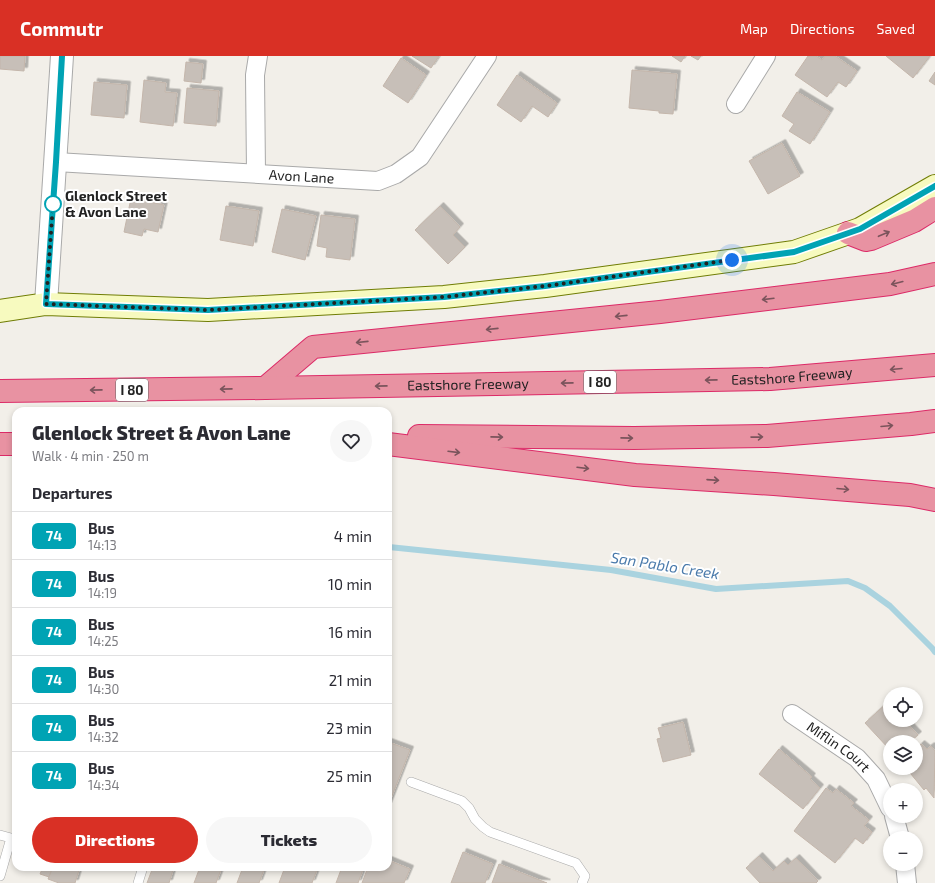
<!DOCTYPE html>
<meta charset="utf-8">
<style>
:root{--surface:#fff;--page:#f7f7f7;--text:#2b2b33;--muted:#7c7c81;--line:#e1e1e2;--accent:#d93025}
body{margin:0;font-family:"Exo 2",sans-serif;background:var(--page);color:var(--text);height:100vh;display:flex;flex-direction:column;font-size:15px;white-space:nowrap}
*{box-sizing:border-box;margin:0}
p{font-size:13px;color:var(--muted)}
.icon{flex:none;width:22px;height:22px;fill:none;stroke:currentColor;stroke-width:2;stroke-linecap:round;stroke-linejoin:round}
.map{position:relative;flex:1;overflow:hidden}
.details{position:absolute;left:12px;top:351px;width:380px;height:464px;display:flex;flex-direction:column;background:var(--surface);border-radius:12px;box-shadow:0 2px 6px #0003}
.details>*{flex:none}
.badge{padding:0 8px;border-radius:6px;font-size:14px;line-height:26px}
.tools{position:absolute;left:883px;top:631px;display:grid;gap:8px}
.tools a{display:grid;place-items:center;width:40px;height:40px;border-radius:50%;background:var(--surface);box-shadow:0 2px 6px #0003;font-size:20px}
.you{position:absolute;width:20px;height:20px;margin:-10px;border:3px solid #fff;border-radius:50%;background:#1a73e8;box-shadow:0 0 0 6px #1a73e833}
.map>.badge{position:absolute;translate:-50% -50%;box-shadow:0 0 0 2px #fff}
h2{padding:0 20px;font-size:15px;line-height:36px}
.round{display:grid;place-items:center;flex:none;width:42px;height:42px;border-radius:21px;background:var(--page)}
.summary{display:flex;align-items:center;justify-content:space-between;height:68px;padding:0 20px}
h1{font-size:19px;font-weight:800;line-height:30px}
.action{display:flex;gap:8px;margin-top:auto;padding:8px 20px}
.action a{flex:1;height:46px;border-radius:24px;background:var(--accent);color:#fff;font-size:16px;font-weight:800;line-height:46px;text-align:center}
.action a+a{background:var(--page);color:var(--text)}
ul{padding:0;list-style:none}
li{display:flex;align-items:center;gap:12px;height:48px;padding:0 20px;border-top:1px solid var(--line)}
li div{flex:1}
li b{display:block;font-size:15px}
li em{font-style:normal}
li .badge{min-width:44px;font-weight:700;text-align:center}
header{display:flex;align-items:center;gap:24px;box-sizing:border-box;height:56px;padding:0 20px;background:var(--accent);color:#fff}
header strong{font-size:19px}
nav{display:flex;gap:22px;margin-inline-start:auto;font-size:14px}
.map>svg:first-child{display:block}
</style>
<header>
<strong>Commutr</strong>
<nav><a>Map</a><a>Directions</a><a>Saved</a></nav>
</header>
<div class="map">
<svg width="935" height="827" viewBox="0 0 935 827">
<defs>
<filter id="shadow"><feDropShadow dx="3.5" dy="-3.5" stdDeviation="0" flood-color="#0004"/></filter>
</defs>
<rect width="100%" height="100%" fill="#f2efe9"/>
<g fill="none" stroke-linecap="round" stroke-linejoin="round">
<path stroke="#aad3df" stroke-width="6" d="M389,491L611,514L716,533L848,525L865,532L890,550L932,592L935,596"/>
</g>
<g fill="#c7bfb8" stroke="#c4b6ab" filter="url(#shadow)">
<path d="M0,0H25L24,15L0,13Z"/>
<path d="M412,0H439L431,12Z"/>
<path d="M672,0H685L681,6Z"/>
<path d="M691,0H701L698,4Z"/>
<path d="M808,0H816L822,4L825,0H835L857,15L846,31L838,26L827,41L795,19Z"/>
<path d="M886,0H930L913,22Z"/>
<path d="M401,2L426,19L408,47L383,30Z"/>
<path d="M186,6L203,8L201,27L184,25Z"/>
<path d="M632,14L677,18L673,58L659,57V55L629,52Z"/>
<path d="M935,16V29L929,25Z"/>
<path d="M517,19L557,47L548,61L532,50L521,66L497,49Z"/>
<path d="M144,24L166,27L165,36L177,37L173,70L140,66Z"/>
<path d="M94,26L127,29L124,62L91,59Z"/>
<path d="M187,32L219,35L216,70L184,67Z"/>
<path d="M797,36L830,56L810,88L789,75L794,68L782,60Z"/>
<path d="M782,87L800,120L768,138L749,105Z"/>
<path d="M131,142L164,149L158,176L144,173L142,180L124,176Z"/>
<path d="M226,150L259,155L253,190L220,184Z"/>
<path d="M440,150L460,171L453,179L465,191L448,208L415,174Z"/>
<path d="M282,153L316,160L305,204L272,196Z"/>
<path d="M321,159L355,163L350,204L326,201L327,192L317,190Z"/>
<path d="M888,646L890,648V664H904L918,679L910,686H890V694L865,667Z"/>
<path d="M683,666L691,699L663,706L657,683L661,682L658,672Z"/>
<path d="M388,686L410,694L388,750Z"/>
<path d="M921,688L927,693L931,690L935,695L934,742L926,732L924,734L906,712H916V693Z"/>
<path d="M779,693L812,721L810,723L820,732L803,753L759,718Z"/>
<path d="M826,732L833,737L836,733L854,747L851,750L869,764L864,770L872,776L863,788L855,782L835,807L794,775Z"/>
<path d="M463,796L493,808L485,827H451Z"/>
<path d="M759,800L773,815L784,805L788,809L796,802L818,825L816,827H760L746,812Z"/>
<path d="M388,804L410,813L404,827H362L368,811H388Z"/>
<path d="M499,808L547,827H492Z"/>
<path d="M43,811H53L49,821L40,818Z"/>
<path d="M53,811H80L75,827H59L48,823Z"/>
<path d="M153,811H174L169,827H147Z"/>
<path d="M200,811H222L216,827H194Z"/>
<path d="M243,811H265L259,827H237Z"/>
<path d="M285,811H318L312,827H279Z"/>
<path d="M342,811H364L358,827H336Z"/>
</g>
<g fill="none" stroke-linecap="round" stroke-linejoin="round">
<defs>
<g id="service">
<path d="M411,726L462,745L469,752L475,763L483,771L490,776L576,807L585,820L582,827"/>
<path d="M0,779L11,782L0,820"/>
<path d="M138,827L143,811"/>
</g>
<g id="minor">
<path d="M736,48L766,0"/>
<path id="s1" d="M56,106L378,125L396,118L420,101L487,0"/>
<path d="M256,117L255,19L258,0"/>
<path id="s2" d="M792,658L857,702L876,723L890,752"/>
<path d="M894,760L900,782"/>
<path d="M905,808L907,827"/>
</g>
<path id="tertiary" d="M46,248L62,0"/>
<path id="secondary" d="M0,255L46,248L208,254L444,241L545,230L794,196L860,173L935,130"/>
<g id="motorway">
<path d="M848,177L866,184L871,183L914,165L935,152"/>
<path d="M265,332L313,291L660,256L890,228L935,218"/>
<path id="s3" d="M0,335L265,332L770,323L935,309"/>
<path d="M419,380L634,382L767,380L911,368L935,365"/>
<path d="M0,388H16"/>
<path d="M388,388L635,419L774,428L910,439L935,444"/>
</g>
</defs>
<use href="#service" stroke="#a9a9a9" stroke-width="10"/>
<use href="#minor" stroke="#a9a9a9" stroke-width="20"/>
<use href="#tertiary" stroke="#a9a9a9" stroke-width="24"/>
<use href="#secondary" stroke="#707d05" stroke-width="24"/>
<use href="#motorway" stroke="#dc2a67" stroke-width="24"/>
<use href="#service" stroke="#fff" stroke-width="9"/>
<use href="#minor" stroke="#fff" stroke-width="18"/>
<use href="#tertiary" stroke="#fff" stroke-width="22"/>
<use href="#secondary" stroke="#f7fabf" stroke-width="22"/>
<use href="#motorway" stroke="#e892a2" stroke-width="22"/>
</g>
<defs><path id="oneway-shaft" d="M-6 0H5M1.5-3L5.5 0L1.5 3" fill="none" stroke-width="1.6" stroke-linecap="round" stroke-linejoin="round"/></defs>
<g stroke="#7b545c">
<use href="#oneway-shaft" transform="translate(884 178) rotate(-23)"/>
<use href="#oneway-shaft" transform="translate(897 227) rotate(166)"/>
<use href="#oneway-shaft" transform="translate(768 243) rotate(173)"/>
<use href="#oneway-shaft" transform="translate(621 260) rotate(174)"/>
<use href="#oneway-shaft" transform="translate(492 273) rotate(174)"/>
<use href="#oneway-shaft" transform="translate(362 286) rotate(174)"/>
<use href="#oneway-shaft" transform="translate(896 313) rotate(175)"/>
<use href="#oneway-shaft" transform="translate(711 324) rotate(179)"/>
<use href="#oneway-shaft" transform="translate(567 327) rotate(179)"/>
<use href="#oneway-shaft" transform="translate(381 330) rotate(179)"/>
<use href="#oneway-shaft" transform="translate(226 333) rotate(179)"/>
<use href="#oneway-shaft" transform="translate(96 334) rotate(179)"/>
<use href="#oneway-shaft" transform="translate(887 370) rotate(-5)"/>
<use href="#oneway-shaft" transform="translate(497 381) rotate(1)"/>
<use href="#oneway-shaft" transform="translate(757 381) rotate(-1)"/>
<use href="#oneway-shaft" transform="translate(627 382) rotate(1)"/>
<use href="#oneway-shaft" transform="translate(454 396) rotate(7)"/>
<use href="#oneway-shaft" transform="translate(583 412) rotate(7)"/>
<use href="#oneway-shaft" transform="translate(713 424) rotate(4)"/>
<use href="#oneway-shaft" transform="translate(843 433) rotate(5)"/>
</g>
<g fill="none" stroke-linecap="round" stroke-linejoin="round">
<defs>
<path id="line" d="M62,0L56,106L46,248L208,254L444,241L545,230L794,196L860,173L935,130"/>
</defs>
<use href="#line" stroke="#fff" stroke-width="9"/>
<use href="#line" stroke="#00a3b4" stroke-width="6"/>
<path stroke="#222" stroke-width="4" stroke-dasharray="0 7.2" d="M53,148L46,248L208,254L444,241L545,230L732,204"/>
</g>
<circle fill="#fff" stroke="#00a3b4" stroke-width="2" cx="53" cy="148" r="8"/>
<g text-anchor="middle" stroke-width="4" stroke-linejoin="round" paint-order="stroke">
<g fill="#fff" stroke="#646464" stroke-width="1">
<rect x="584" y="315" width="32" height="22" rx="3"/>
<rect x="116" y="323" width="32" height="22" rx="3"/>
</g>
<g font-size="13" font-weight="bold" fill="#222">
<text x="600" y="331">I 80</text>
<text x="132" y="339">I 80</text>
</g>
<g font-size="14" fill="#222" stroke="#fff">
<text dy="5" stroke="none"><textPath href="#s1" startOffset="246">Avon Lane</textPath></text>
<text dy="5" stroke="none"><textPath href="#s3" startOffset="792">Eastshore Freeway</textPath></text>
<text dy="5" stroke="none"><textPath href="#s3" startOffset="468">Eastshore Freeway</textPath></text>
<text dy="5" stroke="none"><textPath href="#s2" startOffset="57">Miflin Court</textPath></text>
</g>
<g font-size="14" font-weight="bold" fill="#222" stroke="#fff" text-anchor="start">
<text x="65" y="145">Glenlock Street<tspan x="65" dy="16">&amp; Avon Lane</tspan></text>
</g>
<g font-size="15" font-style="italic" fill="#4a7aab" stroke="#fff">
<text transform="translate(665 510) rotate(9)" y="5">San Pablo Creek</text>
</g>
</g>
</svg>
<div class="tools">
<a><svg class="icon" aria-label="locate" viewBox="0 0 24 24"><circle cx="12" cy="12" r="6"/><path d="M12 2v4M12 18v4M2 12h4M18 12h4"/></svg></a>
<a><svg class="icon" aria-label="layers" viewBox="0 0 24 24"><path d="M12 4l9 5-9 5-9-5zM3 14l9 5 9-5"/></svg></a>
<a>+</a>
<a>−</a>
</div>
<div class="you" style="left:732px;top:204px"></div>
<section class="details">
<div class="summary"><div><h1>Glenlock Street &amp; Avon Lane</h1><p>Walk · 4 min · 250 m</p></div><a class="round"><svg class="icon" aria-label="heart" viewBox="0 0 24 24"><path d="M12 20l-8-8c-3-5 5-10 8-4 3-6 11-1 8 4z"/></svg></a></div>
<h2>Departures</h2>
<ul>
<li><span class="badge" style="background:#00a3b4;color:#fff">74</span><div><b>Bus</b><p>14:13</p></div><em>4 min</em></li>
<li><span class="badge" style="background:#00a3b4;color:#fff">74</span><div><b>Bus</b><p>14:19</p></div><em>10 min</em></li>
<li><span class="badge" style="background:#00a3b4;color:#fff">74</span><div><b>Bus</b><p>14:25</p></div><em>16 min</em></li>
<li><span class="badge" style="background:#00a3b4;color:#fff">74</span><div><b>Bus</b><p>14:30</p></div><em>21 min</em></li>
<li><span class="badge" style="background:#00a3b4;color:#fff">74</span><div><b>Bus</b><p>14:32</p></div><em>23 min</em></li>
<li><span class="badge" style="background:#00a3b4;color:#fff">74</span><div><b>Bus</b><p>14:34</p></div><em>25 min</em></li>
</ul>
<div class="action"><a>Directions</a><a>Tickets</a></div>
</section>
</div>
